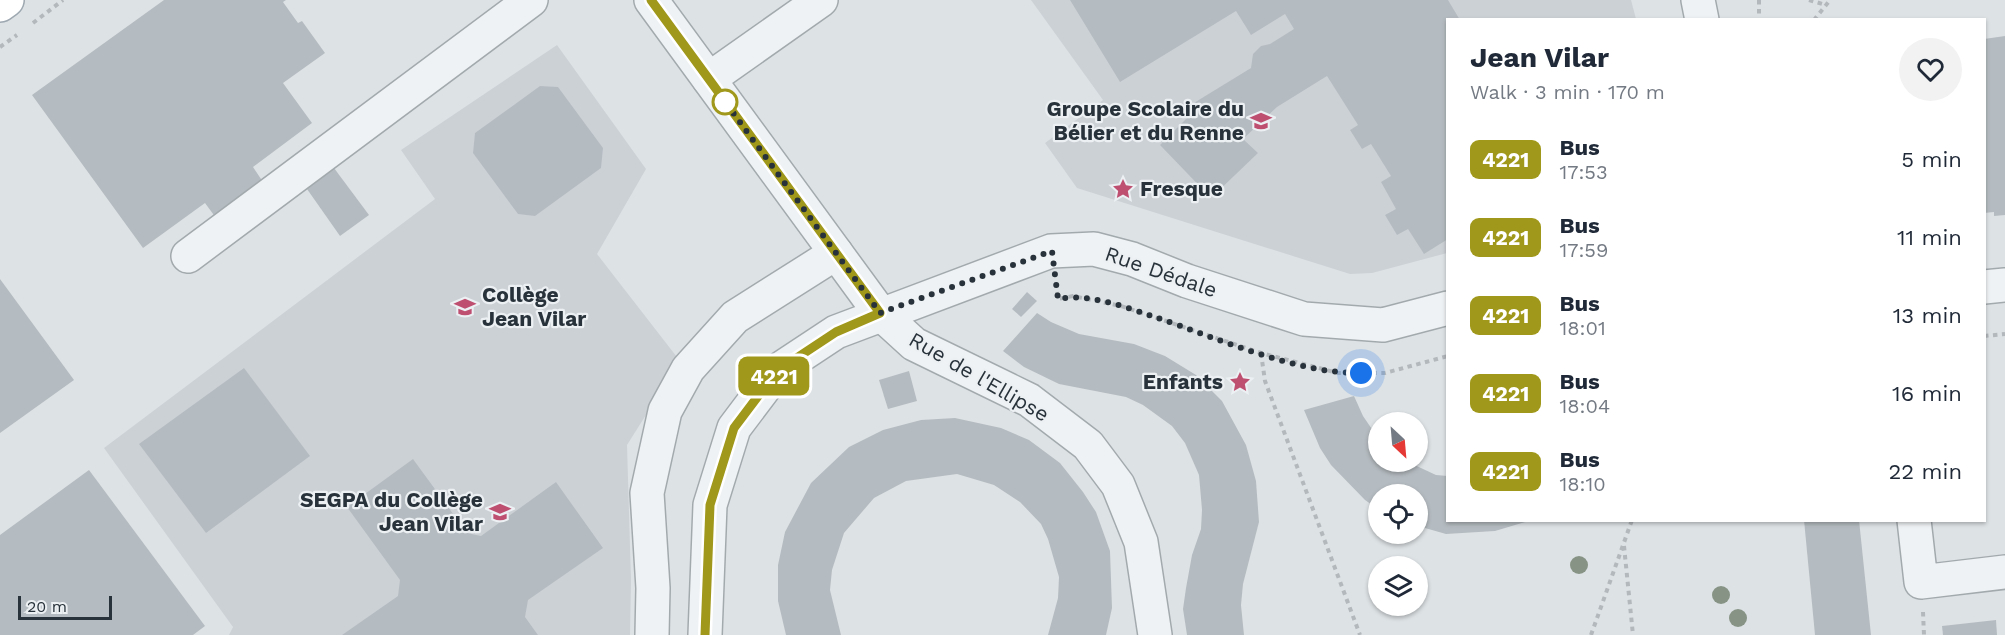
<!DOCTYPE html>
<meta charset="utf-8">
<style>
:root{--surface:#fff;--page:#f2f2f3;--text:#1f2937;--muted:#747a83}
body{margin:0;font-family:"Work Sans",sans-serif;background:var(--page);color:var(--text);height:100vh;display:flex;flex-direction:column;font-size:22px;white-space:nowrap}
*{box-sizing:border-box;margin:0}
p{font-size:20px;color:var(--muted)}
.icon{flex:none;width:33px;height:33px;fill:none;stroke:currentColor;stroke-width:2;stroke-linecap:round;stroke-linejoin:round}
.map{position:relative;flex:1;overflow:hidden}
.panel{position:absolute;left:1446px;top:18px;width:540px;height:504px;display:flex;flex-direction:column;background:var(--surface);border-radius:0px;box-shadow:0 2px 4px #0004}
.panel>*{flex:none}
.badge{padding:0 12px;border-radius:9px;font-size:21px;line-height:39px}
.needle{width:39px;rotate:154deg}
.tools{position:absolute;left:1368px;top:412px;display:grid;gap:12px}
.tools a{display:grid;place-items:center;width:60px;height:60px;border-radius:50%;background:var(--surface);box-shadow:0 2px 4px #0004;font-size:30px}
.scale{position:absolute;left:18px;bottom:15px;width:94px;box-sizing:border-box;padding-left:6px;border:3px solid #28323a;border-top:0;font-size:16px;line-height:21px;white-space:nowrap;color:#28323a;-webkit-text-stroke:4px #ecf0f3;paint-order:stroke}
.you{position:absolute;width:30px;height:30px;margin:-15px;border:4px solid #fff;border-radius:50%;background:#1a73e8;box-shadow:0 0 0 9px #1a73e833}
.map>.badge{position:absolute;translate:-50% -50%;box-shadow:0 0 0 3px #fff}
.round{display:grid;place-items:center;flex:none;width:63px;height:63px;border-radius:32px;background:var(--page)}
.summary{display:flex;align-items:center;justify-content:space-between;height:102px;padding:0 24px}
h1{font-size:28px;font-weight:700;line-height:45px}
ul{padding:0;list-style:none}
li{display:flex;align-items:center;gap:18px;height:78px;padding:0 24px}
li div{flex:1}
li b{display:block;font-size:22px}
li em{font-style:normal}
li .badge{min-width:66px;font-weight:700;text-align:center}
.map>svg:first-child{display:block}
</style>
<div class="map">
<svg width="2005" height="635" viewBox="0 0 2005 635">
<rect width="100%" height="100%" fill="#dde2e5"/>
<g fill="#ccd1d6">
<path d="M1031,0H1631L1636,19L1448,20L1447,253L1372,273L1350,274L1077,188L1045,143L1103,100Z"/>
<path d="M557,45L646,169L597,254L680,361L627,445L631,580L630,635H229L233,627L104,448L435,199L401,150Z"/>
</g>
<g fill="#b5bcc1">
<path d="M164,0H286L283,2L298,23L302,21L325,53L283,83L312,123L253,167L263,182L216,218L205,203L143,248L32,95Z"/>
<path d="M1070,0H1448L1460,20H1448V239L1424,254L1408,229L1397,235L1385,215L1396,209L1381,182L1391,176L1371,144L1362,149L1350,130L1358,125L1327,76L1277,107L1243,139L1258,153L1211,198L1160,145L1188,117L1184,109L1251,68L1253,54L1261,46L1270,44L1294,29L1285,14L1251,35L1236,11L1120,82Z"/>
<path d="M2005,36V215L1994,216V212L1984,213V39Z"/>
<path d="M540,86L558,87L603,148L601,168L535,216L518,214L473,153L475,133Z"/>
<path d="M334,168L369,215L340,236L307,189Z"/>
<path d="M0,279L74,380L0,433Z"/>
<path d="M1027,292L1037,301L1021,317L1012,309Z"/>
<path d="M1037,313L1051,322L1079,334L1134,344L1165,356L1196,375L1222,401L1246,445L1256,481L1259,522L1243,584L1241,605L1244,635H1187L1183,609L1186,588L1192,555L1201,529L1202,510L1199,475L1185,443L1172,426L1143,405L1126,397L1059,384L1024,367L1003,351Z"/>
<path d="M244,368L310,456L206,533L139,444Z"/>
<path d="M909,371L917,401L888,409L879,380Z"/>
<path d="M1354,396L1363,416L1378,438V462H1408L1436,475L1448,476V520H1532L1495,531L1446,534L1418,526V495H1378V509L1365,500L1331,465L1320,448L1304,410Z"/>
<path d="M955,418L1001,428L1029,440L1060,463L1083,492L1096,512L1110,551L1112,608L1106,635H1048L1058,598L1059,577L1048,539L1041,524L1020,502L994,485L957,474L906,481L874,498L844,533L832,570L830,590L841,635H786L778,601V565L785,532L811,483L849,447L883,430L921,420Z"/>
<path d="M413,459L467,533L481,536L556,482L603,548L528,600L525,617L538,635H342L398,596L400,580L347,507Z"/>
<path d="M89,470L205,626L193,635H0V535Z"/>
<path d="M1804,520H1859L1871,635H1815Z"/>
<path d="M1996,620L1997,635H1943L1942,626Z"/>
</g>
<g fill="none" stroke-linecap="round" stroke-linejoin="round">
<defs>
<g id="minor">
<path d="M651,0L880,313L914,344L1029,400L1088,445L1118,485L1141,542L1155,635"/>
<path d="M1698,0L1702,20"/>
<path d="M709,79L821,0"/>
<path d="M188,256L531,0"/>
<path d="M1984,287L2005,285"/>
<path d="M1914,520L1921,582L2005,572"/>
<path d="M652,635L653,588L647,493L665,411L688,369L735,317L836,253"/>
<path d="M705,635L710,505L734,428L777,371L836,332L1051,251L1094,249L1132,259L1187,281L1304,319L1383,325L1448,308"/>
</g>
<path id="major" d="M0,5L7,0"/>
</defs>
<use href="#minor" stroke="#a3aaae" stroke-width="36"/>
<use href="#major" stroke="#9ea8b0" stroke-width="36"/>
<g stroke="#b3b8bc" stroke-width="4" stroke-dasharray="4.5 4.5" stroke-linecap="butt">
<path d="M1759,0V20"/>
<path d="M1809,0L1826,5"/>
<path d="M1814,20L1830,0"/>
<path d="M33,23L63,0"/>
<path d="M0,47L17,35"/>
<path d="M1056,283L1058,299L1073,296L1121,306L1261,353L1338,373H1385L1448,356"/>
<path d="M1984,336L2005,334"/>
<path d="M1261,353L1265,381L1360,635"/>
<path d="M1624,546L1633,635"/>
<path d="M1923,612L1924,635"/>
<path d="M1591,635L1632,520"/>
</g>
<use href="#minor" stroke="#eff2f4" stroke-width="33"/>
<use href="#major" stroke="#fff" stroke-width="33"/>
</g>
<g fill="#879485">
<circle cx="1579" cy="565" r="9"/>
<circle cx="1721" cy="595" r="9"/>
<circle cx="1738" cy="618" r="9"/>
</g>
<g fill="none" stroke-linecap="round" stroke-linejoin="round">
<defs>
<path id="line" d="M651,0L880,313L836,332L777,371L734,428L710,505L705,635"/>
</defs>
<use href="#line" stroke="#fff" stroke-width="14"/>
<use href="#line" stroke="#a0981a" stroke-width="9"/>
<path stroke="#28323a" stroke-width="6" stroke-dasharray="0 10.8" d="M725,102L723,99L880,313L1052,251L1058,299C1090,293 1125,307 1155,317C1217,338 1297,374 1361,373"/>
</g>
<defs>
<symbol id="school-bare" viewBox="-9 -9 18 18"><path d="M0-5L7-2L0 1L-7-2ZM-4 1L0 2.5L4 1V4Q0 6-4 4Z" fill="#be4f71" stroke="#ecf0f3" stroke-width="2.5" paint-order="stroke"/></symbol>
<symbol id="sight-bare" viewBox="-9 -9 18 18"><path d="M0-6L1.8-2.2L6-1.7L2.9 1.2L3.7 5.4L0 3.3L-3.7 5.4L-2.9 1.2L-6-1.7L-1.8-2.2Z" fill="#be4f71" stroke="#ecf0f3" stroke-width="2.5" paint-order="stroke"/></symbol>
</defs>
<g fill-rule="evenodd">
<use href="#school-bare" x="1246" y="106" width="30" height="30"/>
<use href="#sight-bare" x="1108" y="174" width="30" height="30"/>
<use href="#school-bare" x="450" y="292" width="30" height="30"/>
<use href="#sight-bare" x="1225" y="367" width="30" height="30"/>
<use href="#school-bare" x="485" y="497" width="30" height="30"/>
</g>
<circle fill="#fff" stroke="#a0981a" stroke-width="3" cx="725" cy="102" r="12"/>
<g text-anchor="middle" stroke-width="4.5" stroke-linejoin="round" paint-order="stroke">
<g font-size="21" font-weight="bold" fill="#28323a" stroke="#ecf0f3" text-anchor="end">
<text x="1244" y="116">Groupe Scolaire du<tspan x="1244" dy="24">Bélier et du Renne</tspan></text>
<text x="1140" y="196" text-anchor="start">Fresque</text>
<text x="482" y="302" text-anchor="start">Collège<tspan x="482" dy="24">Jean Vilar</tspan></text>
<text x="1223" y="389">Enfants</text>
<text x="483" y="507">SEGPA du Collège<tspan x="483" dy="24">Jean Vilar</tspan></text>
</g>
<g font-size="21" fill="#28323a" stroke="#ecf0f3">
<text transform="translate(1161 272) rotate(19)" y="7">Rue Dédale</text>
<text transform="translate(979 377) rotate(30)" y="7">Rue de l'Ellipse</text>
</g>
</g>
</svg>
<div class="tools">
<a><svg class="needle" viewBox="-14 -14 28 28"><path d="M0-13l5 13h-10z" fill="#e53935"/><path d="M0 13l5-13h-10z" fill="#747a83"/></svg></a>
<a><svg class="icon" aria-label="locate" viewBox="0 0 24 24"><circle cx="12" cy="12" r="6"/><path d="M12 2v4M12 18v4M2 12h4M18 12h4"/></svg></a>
<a><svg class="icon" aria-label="layers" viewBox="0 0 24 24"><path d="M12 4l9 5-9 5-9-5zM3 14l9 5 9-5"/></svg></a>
</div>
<div class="scale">20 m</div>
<div class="you" style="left:1361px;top:373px"></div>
<b class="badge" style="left:774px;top:376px;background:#a0981a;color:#fff">4221</b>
<section class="panel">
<div class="summary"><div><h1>Jean Vilar</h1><p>Walk · 3 min · 170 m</p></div><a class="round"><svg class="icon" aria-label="heart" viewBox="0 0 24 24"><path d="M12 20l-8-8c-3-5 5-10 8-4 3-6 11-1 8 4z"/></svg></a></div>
<ul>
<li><span class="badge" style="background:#a0981a;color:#fff">4221</span><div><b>Bus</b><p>17:53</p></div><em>5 min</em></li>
<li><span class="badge" style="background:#a0981a;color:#fff">4221</span><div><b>Bus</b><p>17:59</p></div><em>11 min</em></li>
<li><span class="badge" style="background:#a0981a;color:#fff">4221</span><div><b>Bus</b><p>18:01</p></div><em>13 min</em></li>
<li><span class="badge" style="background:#a0981a;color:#fff">4221</span><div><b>Bus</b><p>18:04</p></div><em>16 min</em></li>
<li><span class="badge" style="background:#a0981a;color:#fff">4221</span><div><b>Bus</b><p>18:10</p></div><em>22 min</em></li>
</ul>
</section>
</div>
